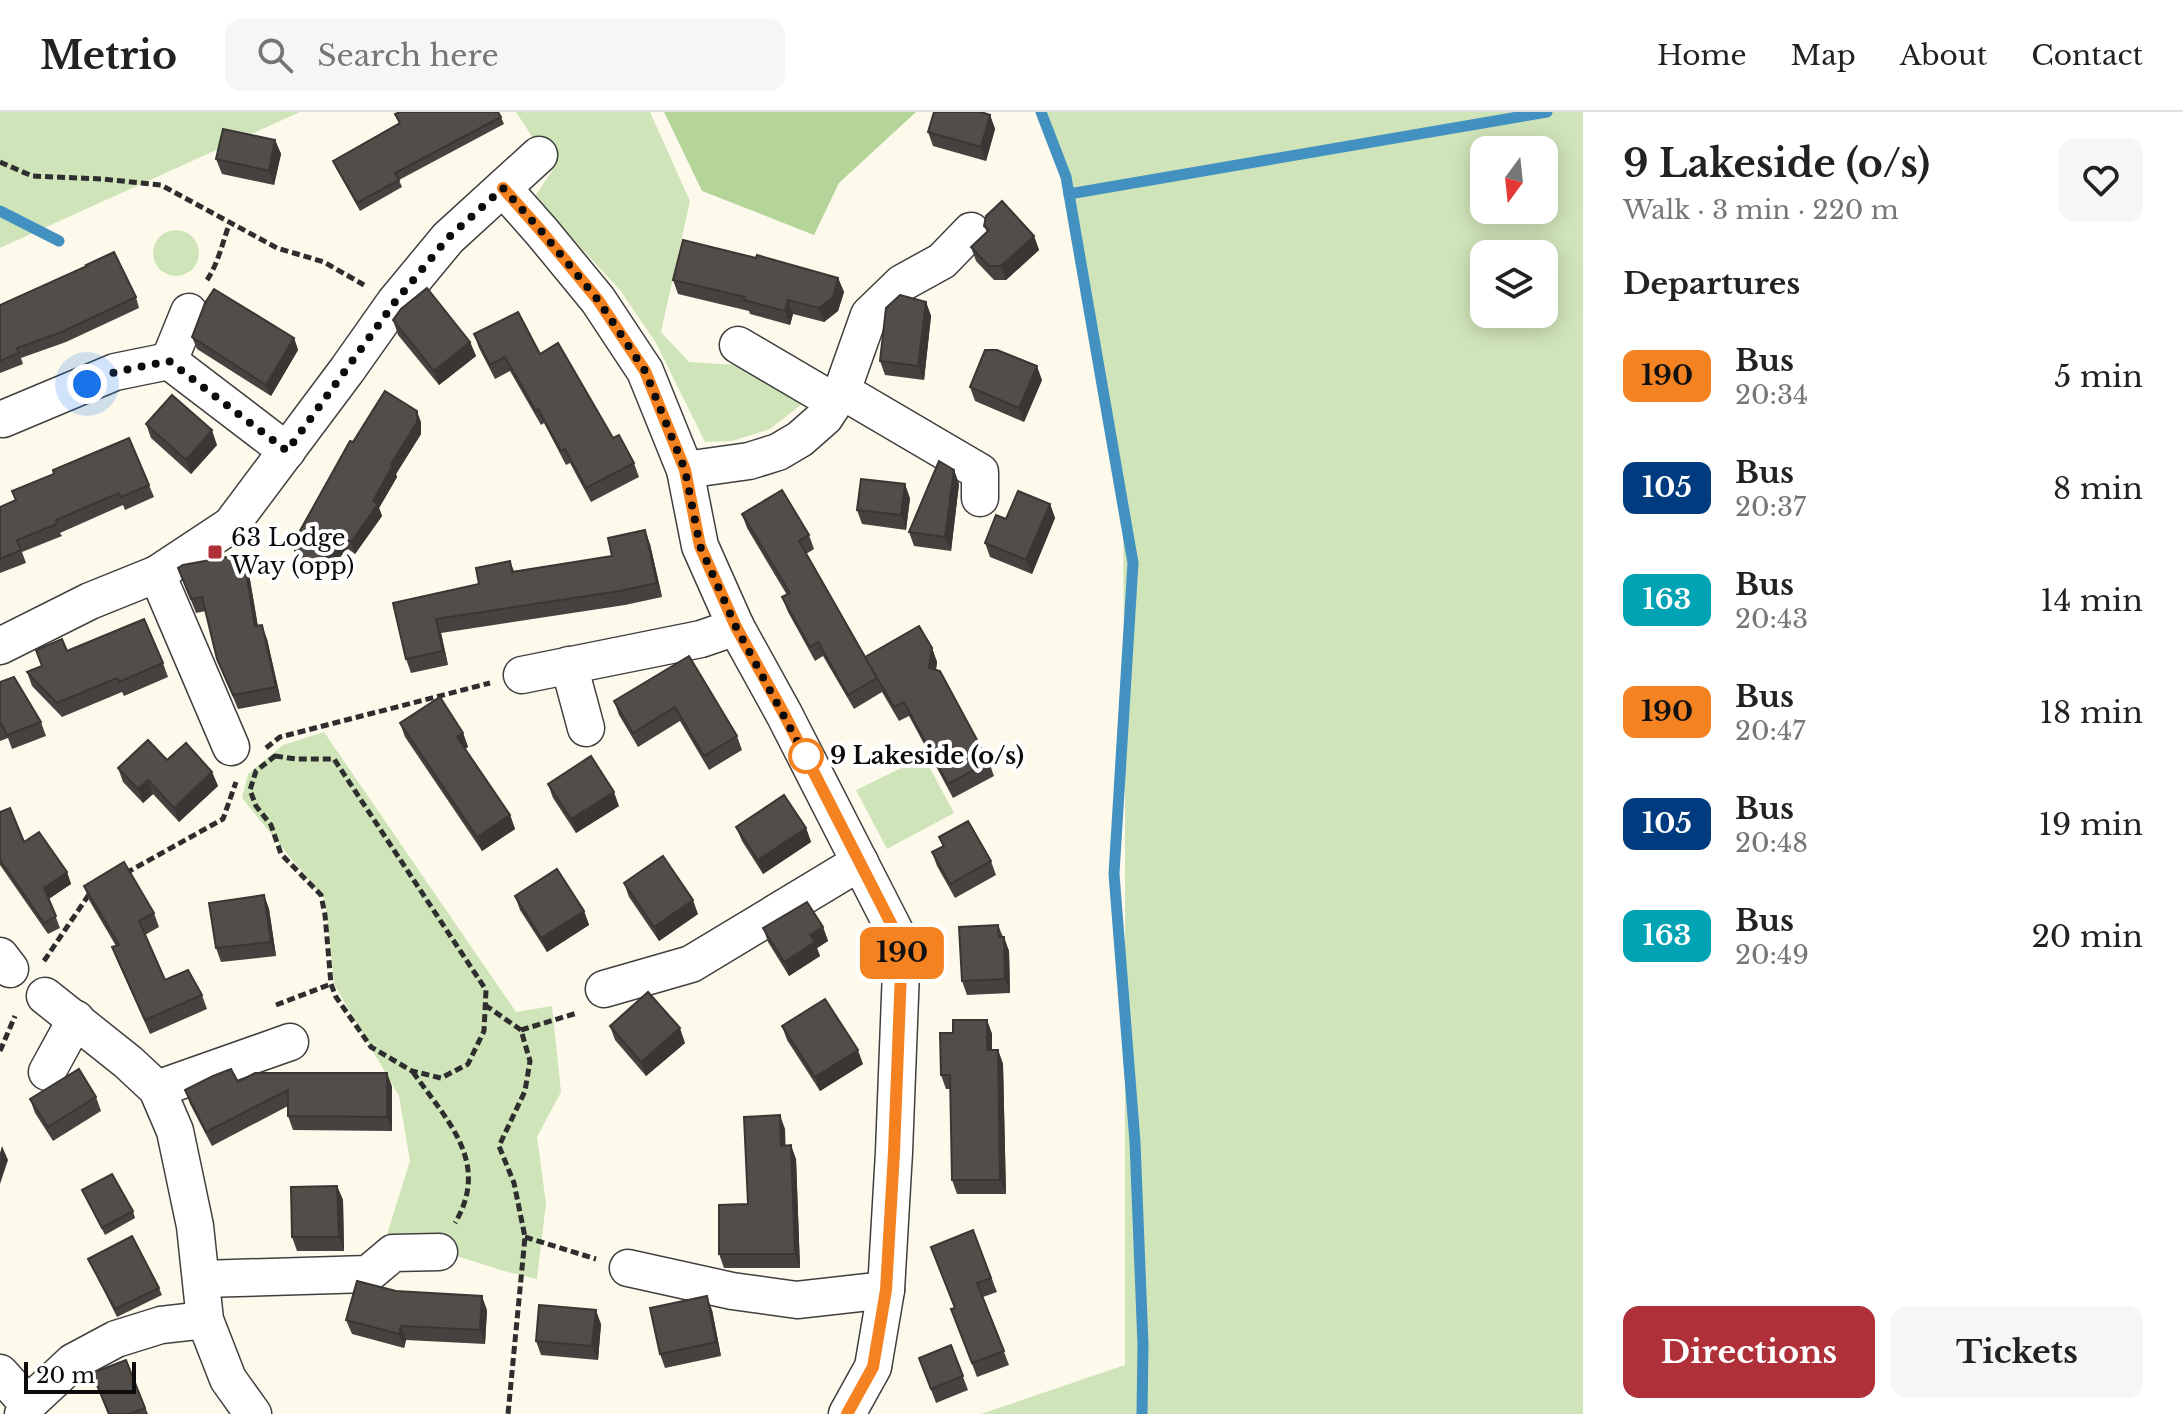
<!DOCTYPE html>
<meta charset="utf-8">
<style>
:root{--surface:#fff;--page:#f6f6f6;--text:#222;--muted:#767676;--line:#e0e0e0;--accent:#af3039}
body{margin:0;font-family:"Libre Baskerville",serif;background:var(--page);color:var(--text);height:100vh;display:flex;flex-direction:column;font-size:30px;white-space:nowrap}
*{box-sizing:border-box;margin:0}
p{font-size:26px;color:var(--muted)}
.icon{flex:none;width:44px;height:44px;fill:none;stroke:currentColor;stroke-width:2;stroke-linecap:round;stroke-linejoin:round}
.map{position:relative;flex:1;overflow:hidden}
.drawer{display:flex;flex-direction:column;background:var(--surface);width:600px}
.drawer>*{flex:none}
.badge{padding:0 16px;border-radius:12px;font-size:28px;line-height:52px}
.needle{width:52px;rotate:195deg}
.tools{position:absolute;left:1470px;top:24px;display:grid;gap:16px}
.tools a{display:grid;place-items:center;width:88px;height:88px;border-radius:16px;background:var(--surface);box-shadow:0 4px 20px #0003;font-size:40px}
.scale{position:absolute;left:24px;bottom:20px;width:112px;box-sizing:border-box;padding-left:8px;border:4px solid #0c0c0c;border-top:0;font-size:22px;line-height:28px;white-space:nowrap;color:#0c0c0c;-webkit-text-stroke:6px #fff;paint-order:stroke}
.you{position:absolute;width:40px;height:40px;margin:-20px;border:6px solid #fff;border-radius:50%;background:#1a73e8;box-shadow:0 0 0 12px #1a73e833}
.map>.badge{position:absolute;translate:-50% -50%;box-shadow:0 0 0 4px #fff}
h2{padding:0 40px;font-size:30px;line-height:72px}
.round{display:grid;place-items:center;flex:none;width:84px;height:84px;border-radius:16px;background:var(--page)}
.overview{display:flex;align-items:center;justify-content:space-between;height:136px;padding:0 40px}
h1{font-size:38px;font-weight:700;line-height:60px}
.action{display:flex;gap:16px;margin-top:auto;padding:16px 40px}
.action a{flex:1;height:92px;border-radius:16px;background:var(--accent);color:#fff;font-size:32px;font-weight:700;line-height:92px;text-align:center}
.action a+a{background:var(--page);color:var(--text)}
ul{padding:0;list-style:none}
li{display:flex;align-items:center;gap:24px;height:112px;padding:0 40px}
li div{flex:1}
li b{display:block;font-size:30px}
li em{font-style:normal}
li .badge{min-width:88px;font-weight:700;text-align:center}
header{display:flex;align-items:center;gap:48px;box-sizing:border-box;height:112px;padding:0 40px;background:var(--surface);border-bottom:2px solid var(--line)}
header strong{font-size:38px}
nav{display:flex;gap:44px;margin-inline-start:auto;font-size:28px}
.search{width:560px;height:72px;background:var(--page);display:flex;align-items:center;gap:20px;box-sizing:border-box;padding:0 28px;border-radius:16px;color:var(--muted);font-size:30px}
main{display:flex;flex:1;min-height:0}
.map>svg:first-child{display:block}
</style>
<header>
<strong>Metrio</strong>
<div class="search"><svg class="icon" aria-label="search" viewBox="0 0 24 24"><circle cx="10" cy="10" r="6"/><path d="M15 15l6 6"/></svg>Search here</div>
<nav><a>Home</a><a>Map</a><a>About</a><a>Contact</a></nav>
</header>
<main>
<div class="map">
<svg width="1583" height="1302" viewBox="0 0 1583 1302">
<rect width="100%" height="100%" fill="#fdfaec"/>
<g fill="#d0e4b9" fill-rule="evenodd">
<path d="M0,0H300L0,136Z"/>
<path d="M516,0H650L690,89L661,220L689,250L736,253L802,292L770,317L732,329L705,330L656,231L620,178L534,86L553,57Z"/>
<path d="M1043,0H1583V1302H981L1125,1253V654L1123,404L1092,182ZM1484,38H1544V98H1484ZM1484,142H1544V202H1484Z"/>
<circle cx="176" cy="141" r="23"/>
<path d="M324,620L516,900L552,894L561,980L537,1025L546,1091L537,1167L504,1159L387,1122L410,1049L399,984L334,872L325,788L242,686L248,662L283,633Z"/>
<path d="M924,645L954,701L887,737L856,678Z"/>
</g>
<path fill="#b5d49a" d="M664,0H916L839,71L814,123L702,79Z"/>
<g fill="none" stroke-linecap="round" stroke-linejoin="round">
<g stroke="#4291c1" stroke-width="11">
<path d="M1041,0L1066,65L1133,451L1114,762L1135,1030L1143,1233L1142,1302"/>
<path d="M1069,82L1547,0"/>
<path d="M0,99L59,129"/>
</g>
<defs>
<g id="minor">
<path d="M503,76L542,120L598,188L645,259L685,358L700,434L736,515L784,602L902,833L894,1040L886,1178L873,1255L847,1302"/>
<path d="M738,233L835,290"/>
<path d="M169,249L189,200"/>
<path d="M842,279L980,360V386"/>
<path d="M3,307L115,260L169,249L287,339"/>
<path d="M685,358L749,349L778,340L800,327L825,305L842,279L869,203L902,171L942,149L971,119"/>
<path d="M157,462L231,635"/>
<path d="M0,534L90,489L157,462L231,413L347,258L395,190L448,126L539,43"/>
<path d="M569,553L586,616"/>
<path d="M522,563L701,527L736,515"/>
<path d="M0,844L10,857"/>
<path d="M604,877L691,852L860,750"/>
<path d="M45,884L128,950L157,977L175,1019L195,1114L205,1208L228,1267L253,1302"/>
<path d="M47,960L76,907"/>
<path d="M157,977L290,930"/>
<path d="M628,1156L732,1179L797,1188L886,1178"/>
<path d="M202,1167L368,1162L393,1141L439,1140"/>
<path d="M0,1261L28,1292L23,1302"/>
<path d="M28,1292L73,1250L116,1227L161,1213L205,1208"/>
</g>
</defs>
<use href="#minor" stroke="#3f3f3f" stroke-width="39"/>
<g stroke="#2e2e2e" stroke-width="5" stroke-dasharray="8 4" stroke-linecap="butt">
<path d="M0,50L32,64L102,67L161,73L277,136L324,150L364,173"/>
<path d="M207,168C218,152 223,129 230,110"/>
<path d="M266,636L280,625L490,571"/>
<path d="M275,644L296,647H334L486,878L484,919L468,952L441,966L412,959L371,935L336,885L331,872L325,803L321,783L281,742L271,713L256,694L250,678L256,659Z"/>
<path d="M126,761L223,707L236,670"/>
<path d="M44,849L90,781"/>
<path d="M276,893L331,872"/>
<path d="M485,893L521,918L530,949L525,979L499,1034L514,1071L525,1125L508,1302"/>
<path d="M521,918L577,901"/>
<path d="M0,939L15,904"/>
<path d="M413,960C447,1009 491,1050 455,1111"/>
<path d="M525,1125L596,1147"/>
</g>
<use href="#minor" stroke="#fff" stroke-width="36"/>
</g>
<g fill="#47423f">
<path d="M395,2L501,5L504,12L399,68L402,75L360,99L336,56L333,49L399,11Z"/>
<path d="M990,3L995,17L986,49L933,34L928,20Z"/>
<path d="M275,28L281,42L274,73L222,62L216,47Z"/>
<path d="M984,114L1034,124L1039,138L1006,168H994L976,149L971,135L987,120Z"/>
<path d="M838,166L844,180L838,199L824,210L793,202L790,213L750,202L749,199L678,182L673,168Z"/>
<path d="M136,185L139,196L66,230L21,246L23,252L0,261V193Z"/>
<path d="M926,190L931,204L924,268L885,263L880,249Z"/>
<path d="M393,208L470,230L476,244L439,273L398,223Z"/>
<path d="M474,222L540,242L613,326L634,351L639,365L591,390L570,351L566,353L544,311L541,313L510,259L495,267L479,236Z"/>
<path d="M192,225L294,226L298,238L271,284L197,237Z"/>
<path d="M1042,268L1024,310L975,289L970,275Z"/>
<path d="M421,310V322L396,362L397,365L379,396L382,404L355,442L348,437L318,467L296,444L292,433L353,330Z"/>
<path d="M146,312L217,333L191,362L151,326Z"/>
<path d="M954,358L959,372L951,439L914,434L909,420Z"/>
<path d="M149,373L154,385L125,398L123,393L60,421L62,424L22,440L26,451L0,461V395Z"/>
<path d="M910,386L906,418L862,412L857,398Z"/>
<path d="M1050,392L1055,406L1032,462L990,445L985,431L1006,407Z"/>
<path d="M742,402L809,423L814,437L806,442L865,545L932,536L937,550L936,558L989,650L994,664L953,686L909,604L899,609L882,580L854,597L823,544L815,549L788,500L782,485L787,483L747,416Z"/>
<path d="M650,432L662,485L625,493L441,521L448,553L411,561L406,547L393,491L479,472L510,449L514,459L612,444Z"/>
<path d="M178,456H248L258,514L267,527L281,589L238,597L217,547L206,499L196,501Z"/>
<path d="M67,539L163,551L168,565L124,584L122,580L62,605L32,574L27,560L41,554Z"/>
<path d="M689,544L737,624L742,638L709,658L680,609L638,635L619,603L614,589Z"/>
<path d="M0,570L41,610L46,624L12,637L8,626L0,629Z"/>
<path d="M400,611L463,621L468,635L465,637L510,703L515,717L482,739L405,625Z"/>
<path d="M167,648L212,660L218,674L179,710L153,682L143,691L123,670L118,656Z"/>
<path d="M548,672L619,694L576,721L553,686Z"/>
<path d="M0,700L24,730L67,760L71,772L49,787L60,816L48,822L0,753Z"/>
<path d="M736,715L806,716L811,730L763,762L742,729Z"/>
<path d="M939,725L991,749L996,763L955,786L937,754L932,740L943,735Z"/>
<path d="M624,771L698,802L659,829L629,785Z"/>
<path d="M84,774L154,801L159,815L145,823L165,868L202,883L207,897L150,922L118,850L112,835L116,834L89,788Z"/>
<path d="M264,783L269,797L276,844L221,850L216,836Z"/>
<path d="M515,784L584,799L589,813L547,840L520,798Z"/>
<path d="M998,813L1009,839L1010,881L967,883L962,869Z"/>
<path d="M823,815L828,829L817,836L820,844L789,864L768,830L763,816Z"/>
<path d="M987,908L992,922V938H998L1003,952L1006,1082H957L952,1068L950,977H946L941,963L953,921Z"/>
<path d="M610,914L685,931L646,964L615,928Z"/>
<path d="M782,914L863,952L820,979L787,928Z"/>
<path d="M387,961L392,975V1019L293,1018L288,1004V994L212,1034L190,992L185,978L238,970Z"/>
<path d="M96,985L101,999L53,1029L35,1001L30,987Z"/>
<path d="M785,1017V1034L796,1047L800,1156H724L719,1142L748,1092Z"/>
<path d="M337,1074L343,1088L344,1139H297L292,1125Z"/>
<path d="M82,1078L133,1099L135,1106L105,1123Z"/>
<path d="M973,1118L997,1180L983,1185L1009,1253L977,1265L951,1197L955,1196Z"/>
<path d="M88,1147L159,1176L162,1183L117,1205Z"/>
<path d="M487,1198L485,1232L406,1228L404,1236L352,1222L346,1208Z"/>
<path d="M712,1198L721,1244L665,1256L660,1242Z"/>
<path d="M601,1212L598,1248L541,1243L536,1229Z"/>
<path d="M951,1233L968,1278L936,1291L919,1246Z"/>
<path d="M126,1248L148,1302H108L92,1261Z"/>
</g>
<g fill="#3a3633">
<path d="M990,3L995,17L986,49L981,35Z"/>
<path d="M275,28L281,42L274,73L269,59Z"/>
<path d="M1034,124L1039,138L1006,168L1001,154Z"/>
<path d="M838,166L844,180L838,199L824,210L819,196Z"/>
<path d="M788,188L793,202L790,213L785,199Z"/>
<path d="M926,190L931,204L924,268L918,254Z"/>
<path d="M294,226L298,238L271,284L266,273Z"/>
<path d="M470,230L476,244L439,273L434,259Z"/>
<path d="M1037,254L1042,268L1024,310L1019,296Z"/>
<path d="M417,299L421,310V322L396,362L397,365L379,396L382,404L355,442L351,430L391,352Z"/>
<path d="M212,318L217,333L191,362L186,348Z"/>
<path d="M954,358L959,372L951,439L945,425Z"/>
<path d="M905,372L910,386L906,418L901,403Z"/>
<path d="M1050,392L1055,406L1032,462L1026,448Z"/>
<path d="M645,418L650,432L662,485L657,471Z"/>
<path d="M344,426L348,437L318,467L314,456Z"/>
<path d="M243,442L248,456L260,528L255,514Z"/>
<path d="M436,507L441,521L448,553L443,539Z"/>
<path d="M262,513L267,527L281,589L276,575Z"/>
<path d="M932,536L937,550L934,570L929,556Z"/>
<path d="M463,621L468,635L462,639L457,625Z"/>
<path d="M212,660L218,674L179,710L174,696Z"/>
<path d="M148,668L153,682L143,691L138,677Z"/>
<path d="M614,680L619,694L576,721L571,707Z"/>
<path d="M510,703L515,717L482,739L477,725Z"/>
<path d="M806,716L811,730L763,762L758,748Z"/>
<path d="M67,760L71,772L48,787L44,776Z"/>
<path d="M264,783L269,797L276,844L271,830Z"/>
<path d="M693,788L698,802L659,829L654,815Z"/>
<path d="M584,799L589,813L547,840L541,826Z"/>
<path d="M823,815L828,829L817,836L820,844L789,864L784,850L810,823Z"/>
<path d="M1004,825L1009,839L1010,881L1005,867Z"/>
<path d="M987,908L992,922V952L987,938Z"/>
<path d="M680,916L685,931L646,964L641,950Z"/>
<path d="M858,938L863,952L820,979L815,965Z"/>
<path d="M998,938L1003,952L1006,1082L1000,1068Z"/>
<path d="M387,961L392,975V1019L387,1005Z"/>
<path d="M780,1003L785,1017L786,1048L781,1034Z"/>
<path d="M791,1033L796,1047L800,1156L795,1142Z"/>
<path d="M2,1034L8,1048L0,1072V1041Z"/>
<path d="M337,1074L343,1088L344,1139L339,1125Z"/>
<path d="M482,1184L487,1198L485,1232L480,1218Z"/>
<path d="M707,1184L712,1198L721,1244L716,1230Z"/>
<path d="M596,1198L601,1212L598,1248L592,1234Z"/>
<path d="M401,1214L406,1228L404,1236L399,1222Z"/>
</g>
<g fill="#534d49" stroke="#3a3633" stroke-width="2">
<path d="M400,0H498L501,5L395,61L399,68L357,91L333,49L400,11L395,2Z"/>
<path d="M934,0H981L990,3L981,35L928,20Z"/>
<path d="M223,17L275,28L269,59L216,47Z"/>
<path d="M1002,89L1034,124L1001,154H989L971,135L989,118L984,114L986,104Z"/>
<path d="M683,128L756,146L757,143L838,166L833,185L819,196L788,188L785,199L744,188L745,185L673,168Z"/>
<path d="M114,140L136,185L62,220L17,236L19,241L0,249V193L87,154L86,153Z"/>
<path d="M427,176L470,230L434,259L393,208L401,197Z"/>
<path d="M214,177L294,226L266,273L192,225L205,191Z"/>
<path d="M900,183L926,190L918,254L880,249L886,196Z"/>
<path d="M518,200L540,242L558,231L613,326L619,323L634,351L586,376L565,337L561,339L538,297L536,299L505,245L490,253L474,222Z"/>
<path d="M985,238H997L1037,254L1019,296L970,275Z"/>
<path d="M385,279L417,299V310L391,352L393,353L373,389L378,392L351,430L344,426L314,456L292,433L350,329L353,330Z"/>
<path d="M172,283L212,318L186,348L146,312Z"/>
<path d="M129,326L149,373L121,385L119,381L56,408L57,412L17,428L21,438L0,447V395L16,388L12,379L54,362L53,358Z"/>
<path d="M939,349L954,358L945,425L909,420Z"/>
<path d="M861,367L905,372L901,403L857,398Z"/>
<path d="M782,378L809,423L799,429L877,566L848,583L818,530L810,535L782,485L790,481L742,402Z"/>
<path d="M1018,379L1050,392L1026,448L985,431L996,403L1006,407Z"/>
<path d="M645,418L657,471L620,479L436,507L443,539L406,547L393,491L479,472L476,456L510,449L512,460L612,444L608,426Z"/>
<path d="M243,442L255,514L262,513L276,575L233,583L217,547L202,485L191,487L178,456L183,453Z"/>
<path d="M144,507L163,551L119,570L117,566L57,591L27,560L42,554L36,538L62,527L67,539Z"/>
<path d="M919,514L932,536L929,556L940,559L989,650L948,672L904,590L894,595L865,545Z"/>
<path d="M689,544L737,624L704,644L675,595L633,621L614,589Z"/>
<path d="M14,565L41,610L7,623L2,612L0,613V570Z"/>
<path d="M440,585L463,621L457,625L510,703L477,725L400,611Z"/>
<path d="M148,628L167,648L186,631L212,660L174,696L148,668L138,677L118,656Z"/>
<path d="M591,644L614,680L571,707L548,672Z"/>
<path d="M784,683L806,716L758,748L736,715Z"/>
<path d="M10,696L24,730L39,720L67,760L44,776L56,804L44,811L0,748V700Z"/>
<path d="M968,709L991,749L950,772L932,740L944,734L939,725Z"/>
<path d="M663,744L693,788L654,815L624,771Z"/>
<path d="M124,750L154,801L139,809L165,868L188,858L202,883L145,908L112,835L119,833L84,774Z"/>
<path d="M557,757L584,799L541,826L515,784Z"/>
<path d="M264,783L271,830L216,836L209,791Z"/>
<path d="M807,790L823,815L810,823L815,830L784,850L763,816Z"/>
<path d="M998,813L999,825H1004L1005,867L962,869L959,815Z"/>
<path d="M648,880L680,916L641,950L610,914Z"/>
<path d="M825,887L858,938L815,965L782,914Z"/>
<path d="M953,908H987V938H998L1000,1068H952L950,963H941L940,921H953Z"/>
<path d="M79,957L96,985L48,1015L30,987Z"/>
<path d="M231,957L238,970L255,961H387V1005L288,1004V978L206,1020L185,978L213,964Z"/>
<path d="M780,1003L781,1034L791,1033L795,1142H719V1093L748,1092L744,1005Z"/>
<path d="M112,1062L133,1099L102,1116L82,1078Z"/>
<path d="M337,1074L339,1125H292L291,1075Z"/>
<path d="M973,1118L991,1166L977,1171L1004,1239L972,1251L951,1197L955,1196L931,1135Z"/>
<path d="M132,1124L159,1176L115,1197L88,1147Z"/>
<path d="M357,1169L396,1179L482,1184L480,1218L401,1214L399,1222L346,1208Z"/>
<path d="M707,1184L716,1230L660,1242L650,1196Z"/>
<path d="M539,1193L596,1198L592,1234L536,1229Z"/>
<path d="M951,1233L963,1264L931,1277L919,1246Z"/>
<path d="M126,1248L145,1296L129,1302H109L92,1261Z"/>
</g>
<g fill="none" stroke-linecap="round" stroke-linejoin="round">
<defs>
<path id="line" d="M503,76L542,120L598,188L645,259L685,358L700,434L736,515L784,602L902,833L894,1040L886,1178L873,1255L847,1302"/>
</defs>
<use href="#line" stroke="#fff" stroke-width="18"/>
<use href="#line" stroke="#f58220" stroke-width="12"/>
<path stroke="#0c0c0c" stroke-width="8" stroke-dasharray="0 14.4" d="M87,272L115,260L169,249L287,339L395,190L448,126L503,76L542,120L598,188L645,259L685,358L700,434L736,515L809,651L806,644"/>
</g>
<rect fill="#af3039" stroke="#fff" stroke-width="3" x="207" y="432" width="16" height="16" rx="4"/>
<circle fill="#fff" stroke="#f58220" stroke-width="4" cx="806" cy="644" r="16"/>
<g text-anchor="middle" stroke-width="8" stroke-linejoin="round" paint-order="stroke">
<g font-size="24" fill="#0c0c0c" stroke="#fff" text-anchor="start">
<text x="231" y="434">63 Lodge<tspan x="231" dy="28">Way (opp)</tspan></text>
</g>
<g font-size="24" font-weight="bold" fill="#0c0c0c" stroke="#fff" text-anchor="start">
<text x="830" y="652">9 Lakeside (o/s)</text>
</g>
</g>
</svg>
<div class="tools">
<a><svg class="needle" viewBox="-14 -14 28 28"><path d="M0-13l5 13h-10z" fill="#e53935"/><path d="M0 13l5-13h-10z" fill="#767676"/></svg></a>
<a><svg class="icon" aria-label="layers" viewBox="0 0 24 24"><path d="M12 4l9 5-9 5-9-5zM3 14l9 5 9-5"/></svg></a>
</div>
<div class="scale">20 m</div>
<div class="you" style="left:87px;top:272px"></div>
<b class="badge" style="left:902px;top:841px;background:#f58220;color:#111">190</b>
</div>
<section class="drawer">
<div class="overview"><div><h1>9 Lakeside (o/s)</h1><p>Walk · 3 min · 220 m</p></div><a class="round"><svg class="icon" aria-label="heart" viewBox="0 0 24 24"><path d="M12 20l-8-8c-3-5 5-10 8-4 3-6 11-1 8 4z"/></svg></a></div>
<h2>Departures</h2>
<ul>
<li><span class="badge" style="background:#f58220;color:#111">190</span><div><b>Bus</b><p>20:34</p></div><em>5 min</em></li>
<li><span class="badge" style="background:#003b80;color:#fff">105</span><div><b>Bus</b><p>20:37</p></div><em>8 min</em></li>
<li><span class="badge" style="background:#00a3b4;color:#fff">163</span><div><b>Bus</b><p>20:43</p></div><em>14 min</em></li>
<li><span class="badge" style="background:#f58220;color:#111">190</span><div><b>Bus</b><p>20:47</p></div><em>18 min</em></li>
<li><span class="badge" style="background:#003b80;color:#fff">105</span><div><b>Bus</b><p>20:48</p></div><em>19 min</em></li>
<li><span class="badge" style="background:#00a3b4;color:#fff">163</span><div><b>Bus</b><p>20:49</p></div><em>20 min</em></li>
</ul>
<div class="action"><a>Directions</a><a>Tickets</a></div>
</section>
</main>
